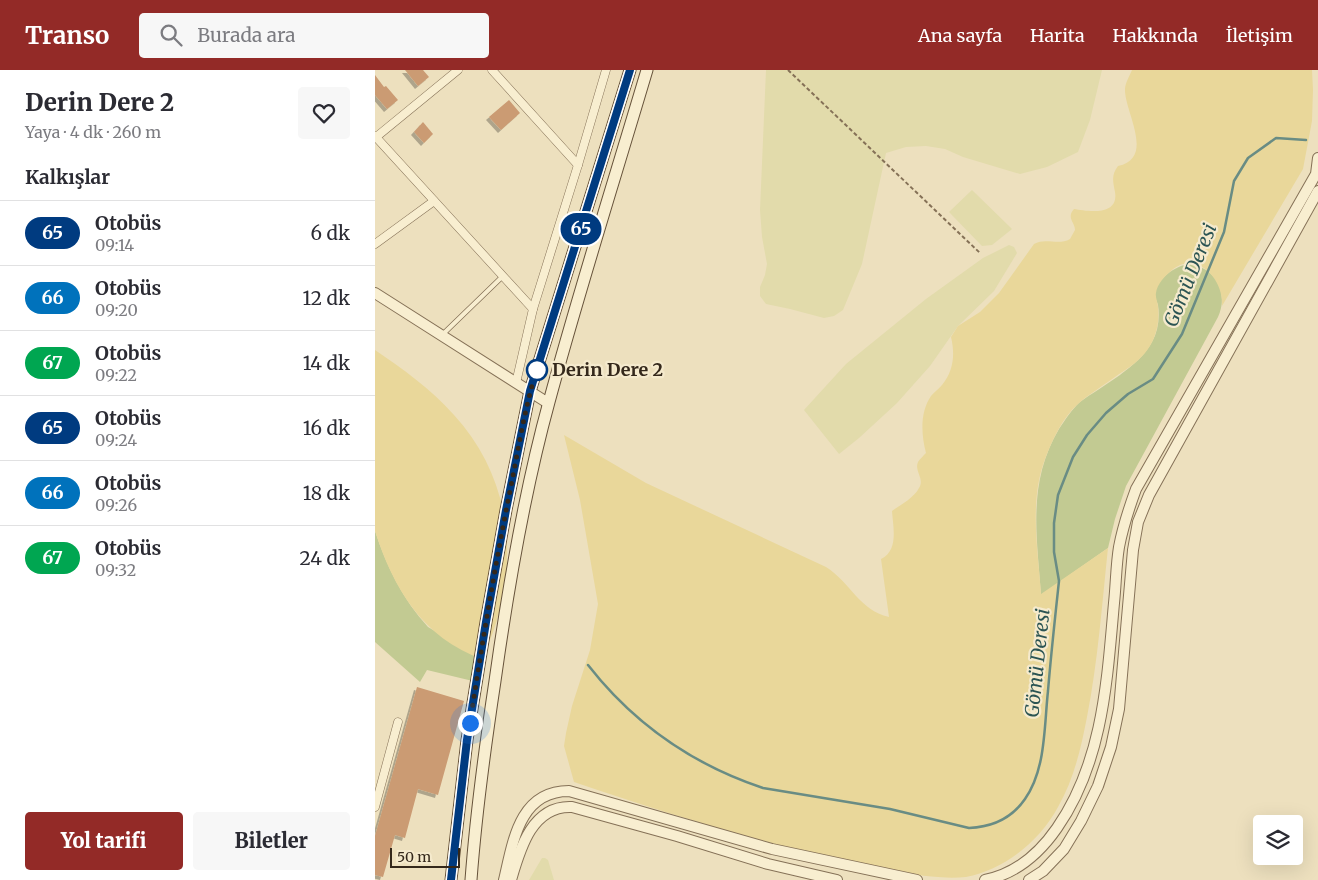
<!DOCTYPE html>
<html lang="tr">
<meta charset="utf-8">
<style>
:root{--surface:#fff;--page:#f7f7f7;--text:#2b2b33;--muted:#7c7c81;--line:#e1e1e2;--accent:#932a27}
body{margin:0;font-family:Merriweather,serif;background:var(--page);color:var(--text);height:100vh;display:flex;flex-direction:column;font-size:19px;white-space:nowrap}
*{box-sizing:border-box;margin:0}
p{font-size:16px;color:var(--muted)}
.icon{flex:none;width:28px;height:28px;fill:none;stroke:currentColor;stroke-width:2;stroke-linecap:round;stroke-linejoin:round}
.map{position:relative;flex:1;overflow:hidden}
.panel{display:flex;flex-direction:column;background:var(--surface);width:375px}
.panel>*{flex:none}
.badge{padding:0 10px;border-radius:16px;font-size:18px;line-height:32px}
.buttons{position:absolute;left:878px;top:745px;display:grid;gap:10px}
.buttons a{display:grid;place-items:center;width:50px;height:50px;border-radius:5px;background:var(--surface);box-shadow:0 5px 20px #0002;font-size:25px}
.scale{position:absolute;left:15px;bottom:12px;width:70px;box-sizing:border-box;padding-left:5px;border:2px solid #34281b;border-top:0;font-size:14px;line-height:18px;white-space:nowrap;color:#34281b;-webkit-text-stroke:4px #f5eacd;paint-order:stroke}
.you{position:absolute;width:25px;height:25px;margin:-12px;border:4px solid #fff;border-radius:50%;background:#1a73e8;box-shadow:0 0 0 8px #1a73e833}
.map>.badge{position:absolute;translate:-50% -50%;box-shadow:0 0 0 2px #fff}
h2{padding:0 25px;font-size:19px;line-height:45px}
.round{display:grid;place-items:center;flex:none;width:52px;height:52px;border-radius:5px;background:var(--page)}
.summary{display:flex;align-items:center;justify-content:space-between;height:85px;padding:0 25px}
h1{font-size:24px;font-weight:800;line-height:38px}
.cta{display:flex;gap:10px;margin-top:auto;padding:10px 25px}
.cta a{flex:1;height:58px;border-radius:5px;background:var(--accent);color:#fff;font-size:20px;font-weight:800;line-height:58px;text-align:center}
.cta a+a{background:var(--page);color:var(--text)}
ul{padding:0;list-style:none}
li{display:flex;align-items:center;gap:15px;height:65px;padding:0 25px;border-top:1px solid var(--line)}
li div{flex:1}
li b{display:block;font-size:19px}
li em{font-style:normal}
li .badge{min-width:55px;font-weight:700;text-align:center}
header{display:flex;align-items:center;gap:30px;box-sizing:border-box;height:70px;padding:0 25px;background:var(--accent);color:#fff}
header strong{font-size:24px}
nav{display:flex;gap:28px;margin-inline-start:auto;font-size:18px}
.search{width:350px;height:45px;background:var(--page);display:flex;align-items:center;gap:12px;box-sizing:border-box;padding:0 18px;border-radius:5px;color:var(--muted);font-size:19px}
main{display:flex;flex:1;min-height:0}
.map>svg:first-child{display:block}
</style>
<header>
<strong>Transo</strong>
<div class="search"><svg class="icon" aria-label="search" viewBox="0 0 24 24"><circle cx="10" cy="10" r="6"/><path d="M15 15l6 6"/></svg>Burada ara</div>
<nav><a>Ana sayfa</a><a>Harita</a><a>Hakkında</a><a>İletişim</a></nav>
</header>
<main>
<section class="panel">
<div class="summary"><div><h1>Derin Dere 2</h1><p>Yaya · 4 dk · 260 m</p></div><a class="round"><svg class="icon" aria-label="heart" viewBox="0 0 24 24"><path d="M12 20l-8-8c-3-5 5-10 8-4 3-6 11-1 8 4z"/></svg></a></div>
<h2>Kalkışlar</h2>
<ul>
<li><span class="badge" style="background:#003b80;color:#fff">65</span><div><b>Otobüs</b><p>09:14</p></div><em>6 dk</em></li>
<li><span class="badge" style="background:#0072bc;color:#fff">66</span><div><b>Otobüs</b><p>09:20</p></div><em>12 dk</em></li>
<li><span class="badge" style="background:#00a651;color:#fff">67</span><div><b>Otobüs</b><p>09:22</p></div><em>14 dk</em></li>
<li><span class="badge" style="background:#003b80;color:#fff">65</span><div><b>Otobüs</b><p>09:24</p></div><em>16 dk</em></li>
<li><span class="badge" style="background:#0072bc;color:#fff">66</span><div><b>Otobüs</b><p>09:26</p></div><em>18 dk</em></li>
<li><span class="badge" style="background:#00a651;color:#fff">67</span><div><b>Otobüs</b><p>09:32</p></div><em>24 dk</em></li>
</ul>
<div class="cta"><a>Yol tarifi</a><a>Biletler</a></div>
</section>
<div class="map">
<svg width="943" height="810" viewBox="0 0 943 810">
<defs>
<filter id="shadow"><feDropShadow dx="-3" dy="3" stdDeviation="0" flood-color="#0004"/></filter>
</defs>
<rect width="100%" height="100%" fill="#ede0be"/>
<g fill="#e2dbab">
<path d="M391,0H727L715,50L703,82L672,97L645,104L588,87L570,79L551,76L531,77L511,83L487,194L468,240L459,246L449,248L415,239L391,234L385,226V217L390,205L392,194L387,167L385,140Z"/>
<path d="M597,120L637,159L617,175L607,176L574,142Z"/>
<path d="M634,175L639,177L642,183L619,221L583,256L555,296L522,333L484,368L464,384L429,340L471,294L551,229L608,188Z"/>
<path d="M167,788H170L173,790L179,810H154Z"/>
</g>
<g fill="#c2ca92">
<path d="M815,194C841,198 854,223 843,247L751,416L740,449L733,478L666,525C662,466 652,413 684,359C690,350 697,339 705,332C727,316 764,297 777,272C783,261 785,248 783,235C782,232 780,228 780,224C781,209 801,195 815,194Z"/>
<path d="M0,461C11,495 28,530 53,557L107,589L106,613L52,600L45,612L0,572Z"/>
</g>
<g fill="#e9d79a">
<path d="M757,0H937L938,20L937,51L928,99L847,236C849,208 820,179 796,201C790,206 782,214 781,223C780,227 783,233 783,237C785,254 780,271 770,283C762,293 750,300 740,307C728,316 714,324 703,334C688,347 677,370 670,389C654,432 663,479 666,524L733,478C727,534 723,591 712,647C706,678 699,709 683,737C665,771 629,800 591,807C560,810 526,802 497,797C395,776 297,745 199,712L189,676L191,663L197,636L215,580L223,534L205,430L189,365L271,413L451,497C476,513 484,540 514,547L506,489C524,480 518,457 517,441C525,435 539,428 544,418C550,409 539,401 543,392C545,389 549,385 551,383C546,364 545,342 556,326C559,322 564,319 567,315C579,300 580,284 576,267L583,256L605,242L624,223L659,174C671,167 683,176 695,169L700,160C700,152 691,148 699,139C712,141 744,147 740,122C738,112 736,105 743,96C781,88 749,41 750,19C750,13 755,5 757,0Z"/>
<path d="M0,280C28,299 56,319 79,345C142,414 146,507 107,589C48,568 18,518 0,461Z"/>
</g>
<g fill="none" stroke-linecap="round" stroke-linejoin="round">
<path stroke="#698c84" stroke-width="2.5" d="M213,595C259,654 316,694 388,718L515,739L594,758C617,757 637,748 650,729C671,699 669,657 673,621C676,584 680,548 684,511L679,482V453L683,425L698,387L712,365L731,343L753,324L778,309L807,264L849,162L859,111L873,88L901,68L931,70"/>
</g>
<g fill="#cb9b73" filter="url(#shadow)">
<path d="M30,0H48L54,7L43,16Z"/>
<path d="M0,5L9,17L11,16L23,30L12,39L0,25Z"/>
<path d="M134,30L145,43L126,60L114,47Z"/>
<path d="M48,52L58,64L49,73L39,62Z"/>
<path d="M42,617L89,631L63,725L43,719L30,768L20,765L8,807L0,805V766Z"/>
</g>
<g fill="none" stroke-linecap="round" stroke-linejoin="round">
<defs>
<path id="service" d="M67,265L128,206"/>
<g id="minor">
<path d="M117,0L203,95"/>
<path d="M0,66L158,239"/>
<path d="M0,68L83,0"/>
<path d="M0,174L59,131"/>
<path d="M141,313L158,239L203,95L231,0"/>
<path d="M0,737L23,652"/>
</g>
<g id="tertiary">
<path d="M0,223L173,333"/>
<path d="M129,810C138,772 144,721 194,721L397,779L542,810"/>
<path d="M136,810C145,779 157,735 197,737L302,766L393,794L462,810"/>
<path d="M610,810C640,804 664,784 682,758C728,692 732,611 739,533C741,515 741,495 744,477C748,456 754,438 761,419L941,104L943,88"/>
<path d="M654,810L668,801L689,779L706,751L723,716L736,677L744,639L758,480L763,452L774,425L943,121"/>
</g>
<g id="secondary">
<path d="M76,810L92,670L111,552L131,440L155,321L255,0"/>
<path d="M96,810C101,743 110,677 120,611C133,518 149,423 174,332C204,221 239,111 272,0"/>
</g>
</defs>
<use href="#service" stroke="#857157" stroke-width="5.5"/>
<use href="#minor" stroke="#857157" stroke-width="9"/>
<use href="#tertiary" stroke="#857157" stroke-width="12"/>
<use href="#secondary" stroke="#66523a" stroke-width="13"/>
<path stroke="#857157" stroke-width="2" stroke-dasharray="4 2.5" stroke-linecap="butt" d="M413,0L605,183"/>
<use href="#service" stroke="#f8eed0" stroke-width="4"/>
<use href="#minor" stroke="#f8eed0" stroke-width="8"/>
<use href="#tertiary" stroke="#f8eed0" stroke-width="10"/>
<use href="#secondary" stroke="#f8eed0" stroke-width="11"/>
</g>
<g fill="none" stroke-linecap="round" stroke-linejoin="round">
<defs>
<path id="line" d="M76,810L92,670L111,552L131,440L155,321L255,0"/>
</defs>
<use href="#line" stroke="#fff" stroke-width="11"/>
<use href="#line" stroke="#003b80" stroke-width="8"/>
<path stroke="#34281b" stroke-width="5" stroke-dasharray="0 9" d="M95,653C107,574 120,495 136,416C144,376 150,335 163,296L162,300"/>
</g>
<circle fill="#fff" stroke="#003b80" stroke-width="2.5" cx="162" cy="300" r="10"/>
<g text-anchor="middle" stroke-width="4.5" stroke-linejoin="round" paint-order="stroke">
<g font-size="18" font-weight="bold" fill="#34281b" stroke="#f5eacd" text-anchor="start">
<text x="177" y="306">Derin Dere 2</text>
</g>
<g font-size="19" font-style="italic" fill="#2b5453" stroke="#f5eacd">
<text transform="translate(815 205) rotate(-68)" y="7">Gömü Deresi</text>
<text transform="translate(662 593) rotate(-84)" y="7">Gömü Deresi</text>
</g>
</g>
</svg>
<div class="buttons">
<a><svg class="icon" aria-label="layers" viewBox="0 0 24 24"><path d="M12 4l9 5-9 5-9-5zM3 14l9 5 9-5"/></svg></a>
</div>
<div class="scale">50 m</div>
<div class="you" style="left:95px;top:653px"></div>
<b class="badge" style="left:206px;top:159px;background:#003b80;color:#fff">65</b>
</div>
</main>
